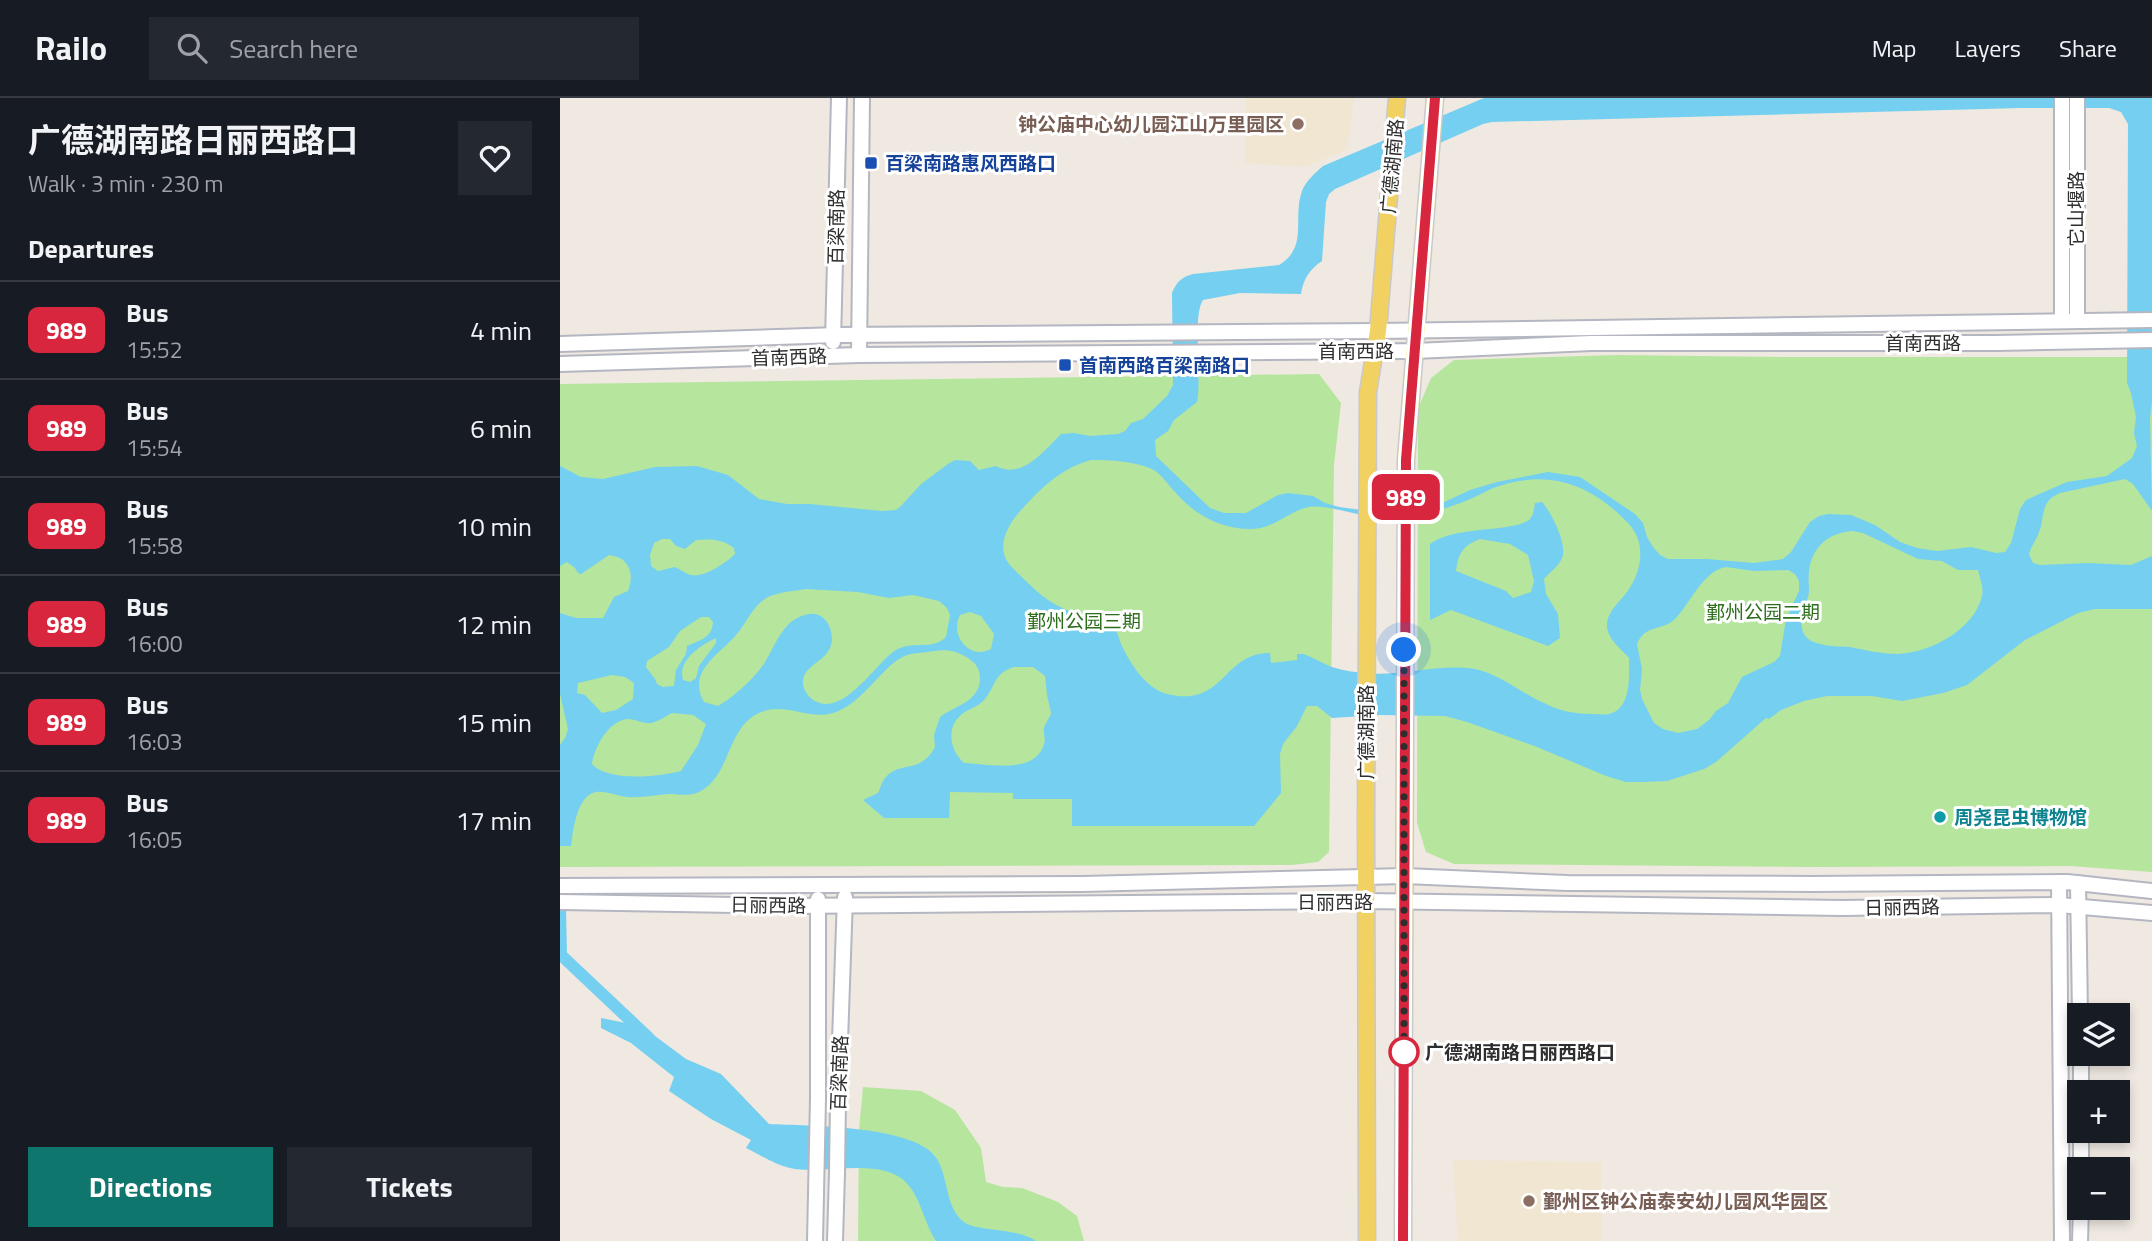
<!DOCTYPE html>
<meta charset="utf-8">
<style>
:root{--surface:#171b24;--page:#242831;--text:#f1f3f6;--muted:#9ea1a6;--line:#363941;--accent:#0f766e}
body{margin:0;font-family:"Titillium Web","Noto Sans SC",sans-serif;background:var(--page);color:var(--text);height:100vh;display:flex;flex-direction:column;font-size:26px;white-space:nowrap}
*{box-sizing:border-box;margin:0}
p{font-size:23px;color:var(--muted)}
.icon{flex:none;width:38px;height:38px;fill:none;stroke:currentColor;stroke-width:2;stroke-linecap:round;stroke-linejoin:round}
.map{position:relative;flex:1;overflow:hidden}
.details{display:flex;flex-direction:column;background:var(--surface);width:560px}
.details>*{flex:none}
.badge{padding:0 14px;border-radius:10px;font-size:24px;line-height:46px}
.fabs{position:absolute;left:1507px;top:905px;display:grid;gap:14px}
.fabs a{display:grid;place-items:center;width:63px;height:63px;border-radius:0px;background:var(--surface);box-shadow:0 4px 10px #0003;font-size:35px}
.you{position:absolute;width:35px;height:35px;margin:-18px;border:5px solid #fff;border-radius:50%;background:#1a73e8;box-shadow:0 0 0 10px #1a73e833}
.map>.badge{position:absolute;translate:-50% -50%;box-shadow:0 0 0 4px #fff}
h2{padding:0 28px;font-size:26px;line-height:63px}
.round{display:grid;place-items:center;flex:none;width:74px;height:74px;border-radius:0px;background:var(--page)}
.headline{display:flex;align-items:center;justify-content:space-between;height:119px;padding:0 28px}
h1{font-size:33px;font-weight:700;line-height:52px}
.button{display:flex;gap:14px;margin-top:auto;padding:14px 28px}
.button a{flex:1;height:80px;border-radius:0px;background:var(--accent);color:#fff;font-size:28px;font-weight:700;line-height:80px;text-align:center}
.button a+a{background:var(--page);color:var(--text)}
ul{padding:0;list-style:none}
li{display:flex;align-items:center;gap:21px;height:98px;padding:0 28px;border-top:2px solid var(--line)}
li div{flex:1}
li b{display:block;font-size:26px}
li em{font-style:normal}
li .badge{min-width:77px;font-weight:700;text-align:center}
header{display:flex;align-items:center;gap:42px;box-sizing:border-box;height:98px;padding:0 35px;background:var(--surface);border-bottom:2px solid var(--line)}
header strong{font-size:33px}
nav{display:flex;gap:38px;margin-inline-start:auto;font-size:24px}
.search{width:490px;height:63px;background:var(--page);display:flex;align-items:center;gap:18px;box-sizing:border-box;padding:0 24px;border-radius:0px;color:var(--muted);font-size:26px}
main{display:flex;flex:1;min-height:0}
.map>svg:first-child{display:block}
</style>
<header>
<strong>Railo</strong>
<div class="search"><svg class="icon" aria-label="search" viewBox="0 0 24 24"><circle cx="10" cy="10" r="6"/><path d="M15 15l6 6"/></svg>Search here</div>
<nav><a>Map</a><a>Layers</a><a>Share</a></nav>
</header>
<main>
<section class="details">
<div class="headline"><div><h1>广德湖南路日丽西路口</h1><p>Walk · 3 min · 230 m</p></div><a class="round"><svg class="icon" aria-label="heart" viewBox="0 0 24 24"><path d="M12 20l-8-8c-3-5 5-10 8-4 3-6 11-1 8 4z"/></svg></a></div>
<h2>Departures</h2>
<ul>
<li><span class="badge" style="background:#d7263d;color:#fff">989</span><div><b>Bus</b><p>15:52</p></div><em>4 min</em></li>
<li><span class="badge" style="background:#d7263d;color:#fff">989</span><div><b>Bus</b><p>15:54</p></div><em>6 min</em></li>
<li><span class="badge" style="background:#d7263d;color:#fff">989</span><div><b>Bus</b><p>15:58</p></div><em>10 min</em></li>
<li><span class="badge" style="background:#d7263d;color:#fff">989</span><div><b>Bus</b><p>16:00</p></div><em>12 min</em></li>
<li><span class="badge" style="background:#d7263d;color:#fff">989</span><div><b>Bus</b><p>16:03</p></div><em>15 min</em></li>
<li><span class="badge" style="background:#d7263d;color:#fff">989</span><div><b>Bus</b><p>16:05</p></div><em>17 min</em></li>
</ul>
<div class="button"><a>Directions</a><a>Tickets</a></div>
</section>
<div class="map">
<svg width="1592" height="1143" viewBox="0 0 1592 1143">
<rect width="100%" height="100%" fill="#efe9e1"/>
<g fill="#f0e6d1">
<path d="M686,0H794L787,52L744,69L685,65Z"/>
<path d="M893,1062L1041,1064L1042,1143H898Z"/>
</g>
<g fill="#b6e59e">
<path d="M1058,257L1226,259H1592V774L1510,768L1255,769L894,766L866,754L857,725L858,311L871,280L894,262Z"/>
<path d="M759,276L781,305L774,367L769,754L758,764L732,767L0,769V286Z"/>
<path d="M303,989L361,993L395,1012L421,1050L426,1084L443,1089L462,1090L498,1104L517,1118L524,1143H298L299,1032Z"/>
</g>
<g fill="#75cff0" fill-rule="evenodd">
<path d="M924,0H1592V302L1590,321L1592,413L1573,386L1565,381L1500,395C1483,402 1484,413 1481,428C1479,438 1472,446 1469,456L1473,465L1480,467L1529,465L1571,467L1592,458V511H1535L1518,515L1465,542L1407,587L1383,595L1342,603L1312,598H1267L1244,603L1221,612L1209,621L1206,620L1156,664L1144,671L1107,683L1084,684H1066L1046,678L977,649L907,624L885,618L819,617L772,620L757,608H747L737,628L723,646L720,656L721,695L694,728H512V701H453V695L390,694L389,720H324L303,702L318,695C321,689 322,683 326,679C340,663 361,676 375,649L374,637L380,619C396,607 419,604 420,581C420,571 416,565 408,560C394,551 383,551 368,554C361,555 353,555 347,557C322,566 304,606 273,615C247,623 223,601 195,617C167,634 170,676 141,693C131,699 120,696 109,696C95,697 82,700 67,699C57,698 47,693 36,694C17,697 13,732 11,748H0V647L5,640L8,631L0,596V515L16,520H43L54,499L68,493C75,475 69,459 49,457L21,476L18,475L15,470L7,464L0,468V368L21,379L43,381L95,369L137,368L168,377L199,401L227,406H250L322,413L336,412L340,409L361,386L388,366L395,362L410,363L419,372L436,368C462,382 484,353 501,336L514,335L530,338L558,336L565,333L571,325L583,321L607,298L613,287L612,195C617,183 622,179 633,176L719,167C749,149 732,121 742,93C746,83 755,75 763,68ZM1461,10H1549L1561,14L1568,26L1567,285L1571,295L1576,319L1574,335L1577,348L1572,360L1547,378L1507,384L1466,402L1460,411L1451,445L1445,454L1436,455L1411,449L1377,453L1357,450L1340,444L1315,427L1291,417L1268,416L1259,418L1250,424L1231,454L1223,461L1194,465L1147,461H1108L1100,457L1093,449L1087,439L1083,425L1075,416L1020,379L988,374L937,384L910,392L876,408L832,416L779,409L765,405L753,398L728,395L718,397L686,415H664L650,410L596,358L595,342L608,333L614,322L637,304C642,280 632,218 643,202L680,195L741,196C743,181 750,171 762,163L766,104L769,96L775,91L923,26L932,24ZM531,362C551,362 576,363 594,372C602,377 609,388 616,395C635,417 661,431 690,431C713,432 728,413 749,409C768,406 806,421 828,420C855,419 885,412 910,401C920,397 929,391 939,388C990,371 1032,387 1068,425C1087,445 1082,473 1067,494C1059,505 1046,514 1047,530C1049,542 1061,551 1069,560C1069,576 1072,611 1049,616C1044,617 1038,616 1033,616C1015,616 998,613 982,604C960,594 939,576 915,571C878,565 840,579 803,575C793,574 781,572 772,569C762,565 753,559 743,556H737V562L711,565L710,555C662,555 665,610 607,596C585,590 570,565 561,546C558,538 557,529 548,524C537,518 520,517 507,512C492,506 480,497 468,485C462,479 455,473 449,466C435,448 449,424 463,410C483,388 502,370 531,362ZM1292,433L1303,435L1358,461L1382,463L1398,472H1418C1420,481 1424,490 1422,498C1414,532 1369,555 1338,556C1321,556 1305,552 1290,549C1277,548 1251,549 1244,536C1237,523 1247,507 1249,494C1249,487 1248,480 1249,473C1252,449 1268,435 1292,433ZM102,441H110L116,448L125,451L136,442C149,441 163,441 174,450L175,456C166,465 144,480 131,477C126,476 120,471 115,469L98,473L91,468L90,457L94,445ZM1166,469L1194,473L1228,472L1235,476L1239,483V493L1226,521L1220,558L1214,564L1182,579L1168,605L1156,613L1149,622L1137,631L1118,635L1103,631L1094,625L1082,601L1080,592L1082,571L1077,546C1086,525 1103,534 1116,520C1131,504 1143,473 1166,469ZM246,491L298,494L329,500L353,497L379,503L387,510L390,517L386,539C372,553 353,542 336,552C316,564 285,619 255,603C249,600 244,593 243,586C241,569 263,565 270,550C276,536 267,514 250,516C224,519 216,546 205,564C195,580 174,599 158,608L144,604C125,571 165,554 180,532C188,521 195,506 208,499C219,494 234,493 246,491ZM410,514L421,518L434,536L431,551C410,563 389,537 400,517ZM141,519H149L153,524C152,540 140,542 127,548L126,556L116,572L114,588L103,589L97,586L95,581L86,569L87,563L109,549L120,533ZM156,540V545L139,568L136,580L130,584L123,582C117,562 141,547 156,540ZM454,569H473L485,578L487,597L491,615C490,620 485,625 484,630C483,635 486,641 484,646C475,677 428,666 404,665C390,652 385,630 402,616C410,610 418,609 425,601C437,586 433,576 454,569ZM52,577L65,579L74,585L73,601L56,612L42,615L25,597L17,595L18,585ZM112,615L133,617L146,626L138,647L121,673C99,679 48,684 32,666C34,649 50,620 70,621C77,622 84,626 92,625C99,623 106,618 112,615Z"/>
<path d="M982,404C991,414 1008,447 1002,460C999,468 989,475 984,481L986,496L998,516L1000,540L988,548L891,512L870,522V446C895,427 955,435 970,421C974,416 974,411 975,405ZM920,441L950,446L968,457L974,483L971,494L953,500L946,493L896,473C898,456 903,447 920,441Z"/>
<path d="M41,920L71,926L91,935L126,961L161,976L209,1026C247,1028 357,1027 377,1061C389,1081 385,1110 404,1124C417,1134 456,1129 476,1143H376C365,1127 362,1105 350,1089C325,1056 265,1078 230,1070C215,1067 199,1056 186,1050L191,1042L151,1021L109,993L114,979L71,945L41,930Z"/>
</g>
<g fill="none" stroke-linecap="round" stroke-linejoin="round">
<path stroke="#75cff0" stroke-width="12" d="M0,810L1,857L89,940"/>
<defs>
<g id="secondary">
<path d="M1517,0V222"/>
<path d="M1502,222V0"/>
<path d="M273,244L279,0"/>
<path d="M0,246L278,237L818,233L1592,222"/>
<path d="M299,257L302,0"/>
<path d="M0,266L299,257L855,253L1031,245H1436L1592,242"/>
<path d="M1499,784L1502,1143"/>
<path d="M1518,785L1520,917"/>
<path d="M0,788L523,786L845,778L1007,785L1253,786L1507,784L1592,793"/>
<path d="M0,804L229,808L806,803L1282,810L1499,807L1592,815"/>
<path d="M1521,956V994"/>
<path d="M278,1001L285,799"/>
<path d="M1521,1071V1032"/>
<path d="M255,1143L258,1000V801"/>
<path d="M275,1143L277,1074"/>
<path d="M1520,1143L1521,1110"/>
</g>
<g id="primary">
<path d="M807,1143L806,724L808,294L818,233L837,0"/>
<path d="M843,1143L846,362L875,0"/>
</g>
</defs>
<use href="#secondary" stroke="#b4b7c1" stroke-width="18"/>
<use href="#primary" stroke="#c9c9c9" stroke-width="19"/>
<use href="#secondary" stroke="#fff" stroke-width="14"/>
<use href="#primary" stroke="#f2d163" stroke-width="16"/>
<defs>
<path id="secondary-bridge" d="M277,1074L278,1001"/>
</defs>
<use href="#secondary-bridge" stroke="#b4b7c1" stroke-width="18" stroke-linecap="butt"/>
<use href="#secondary-bridge" stroke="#fff" stroke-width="14"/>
</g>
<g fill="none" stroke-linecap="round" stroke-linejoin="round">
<defs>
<path id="line" d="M843,1143L846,362L875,0"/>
</defs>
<use href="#line" stroke="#fff" stroke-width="16"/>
<use href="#line" stroke="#d7263d" stroke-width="10"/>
<path stroke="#2e2e2e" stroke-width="7" stroke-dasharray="0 12.6" d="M844,954V965V552"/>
</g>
<g fill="#8d6e63" stroke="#fff" stroke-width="2.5">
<circle cx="738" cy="26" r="7"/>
<circle cx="969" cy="1103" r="7"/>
</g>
<g fill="#1a4fb4" stroke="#fff" stroke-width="2.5">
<rect x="304" y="58" width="14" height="14" rx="3.5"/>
<rect x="498" y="260" width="14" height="14" rx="3.5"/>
</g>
<circle fill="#0f9aa8" stroke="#fff" stroke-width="2.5" cx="1380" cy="719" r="7"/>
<circle fill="#fff" stroke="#d7263d" stroke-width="3.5" cx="844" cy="954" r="14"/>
<g text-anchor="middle" stroke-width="6" stroke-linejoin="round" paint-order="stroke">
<g font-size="19" font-weight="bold" fill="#785e54" stroke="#fff" text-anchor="end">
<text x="724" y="33">钟公庙中心幼儿园江山万里园区</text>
<text x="983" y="1110" text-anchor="start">鄞州区钟公庙泰安幼儿园风华园区</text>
</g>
<g font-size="19" font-weight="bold" fill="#164399" stroke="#fff" text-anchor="start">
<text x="325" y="72">百梁南路惠风西路口</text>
<text x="519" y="274">首南西路百梁南路口</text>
</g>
<g font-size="19" fill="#2e2e2e" stroke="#fff">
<text transform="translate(832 68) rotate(-85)" y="7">广德湖南路</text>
<text transform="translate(1516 111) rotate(-90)" y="7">它山堰路</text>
<text transform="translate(276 129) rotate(-89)" y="7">百梁南路</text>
<text x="1363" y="252">首南西路</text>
<text x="796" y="260">首南西路</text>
<text transform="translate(229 259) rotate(-2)" y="7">首南西路</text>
<text transform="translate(806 634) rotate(-90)" y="7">广德湖南路</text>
<text x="775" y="811">日丽西路</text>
<text transform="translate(208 807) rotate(1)" y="7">日丽西路</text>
<text transform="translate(1342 809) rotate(-1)" y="7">日丽西路</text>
<text transform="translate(279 975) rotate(-88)" y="7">百梁南路</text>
</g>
<g font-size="19" fill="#2c6e1b" stroke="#fff">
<text x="1203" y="521">鄞州公园二期</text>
<text x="524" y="530">鄞州公园三期</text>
</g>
<g font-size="19" font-weight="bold" fill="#0d838f" stroke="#fff" text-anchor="start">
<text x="1394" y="726">周尧昆虫博物馆</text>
</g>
<g font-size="19" font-weight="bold" fill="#2e2e2e" stroke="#fff" text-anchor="start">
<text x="865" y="961">广德湖南路日丽西路口</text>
</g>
</g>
</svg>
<div class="fabs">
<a><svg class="icon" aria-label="layers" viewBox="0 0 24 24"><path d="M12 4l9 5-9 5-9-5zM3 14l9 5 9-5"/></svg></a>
<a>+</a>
<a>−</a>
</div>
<div class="you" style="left:844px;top:552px"></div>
<b class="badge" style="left:846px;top:399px;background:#d7263d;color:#fff">989</b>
</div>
</main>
